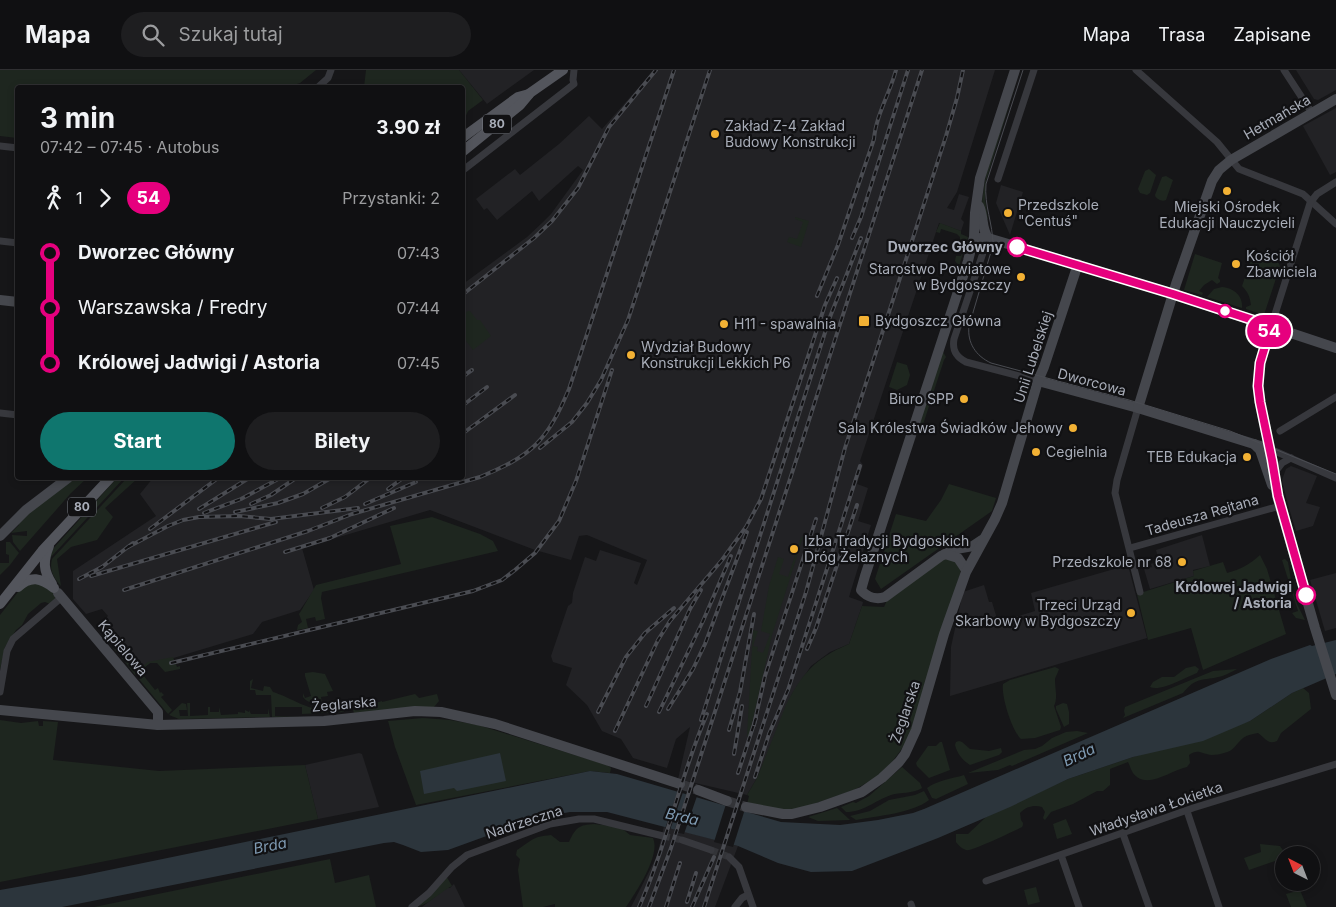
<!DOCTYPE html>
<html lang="pl">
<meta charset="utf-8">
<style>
:root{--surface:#101012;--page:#1e1e20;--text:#f1f3f6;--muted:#9c9d9f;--line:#303032;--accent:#0f766e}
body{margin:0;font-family:Inter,sans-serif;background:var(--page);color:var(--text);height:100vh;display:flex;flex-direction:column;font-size:19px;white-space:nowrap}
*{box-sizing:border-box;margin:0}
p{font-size:16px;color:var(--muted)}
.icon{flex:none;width:28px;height:28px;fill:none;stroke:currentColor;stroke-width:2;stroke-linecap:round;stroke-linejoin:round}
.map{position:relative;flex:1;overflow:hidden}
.sheet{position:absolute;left:15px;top:15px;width:450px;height:395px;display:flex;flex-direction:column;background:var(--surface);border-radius:5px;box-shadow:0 2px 8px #0003,0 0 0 1px var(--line)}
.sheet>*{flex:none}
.badge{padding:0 10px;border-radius:16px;font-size:18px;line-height:32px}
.needle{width:32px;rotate:318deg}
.fabs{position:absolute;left:1275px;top:776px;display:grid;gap:10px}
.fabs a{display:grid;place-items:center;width:45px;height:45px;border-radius:50%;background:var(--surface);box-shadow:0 2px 8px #0003,0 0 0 1px var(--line);font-size:25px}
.map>.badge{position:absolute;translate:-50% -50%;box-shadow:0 0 0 2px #fff}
.legs{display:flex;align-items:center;gap:8px;height:55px;padding:0 25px;font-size:16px}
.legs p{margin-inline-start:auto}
.head{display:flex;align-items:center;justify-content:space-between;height:85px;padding:0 25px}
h1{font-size:28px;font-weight:700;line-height:38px}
.action{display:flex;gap:10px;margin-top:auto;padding:10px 25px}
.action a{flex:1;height:58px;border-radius:30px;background:var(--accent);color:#fff;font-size:20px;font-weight:700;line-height:58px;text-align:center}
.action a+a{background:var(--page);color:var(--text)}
ul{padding:0 25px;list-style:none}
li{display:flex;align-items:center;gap:18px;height:55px;font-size:19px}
li i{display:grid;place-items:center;width:8px;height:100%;margin:0 6px;background:currentColor}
li i::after{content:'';width:12px;height:12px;margin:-6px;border:4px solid;border-radius:50%;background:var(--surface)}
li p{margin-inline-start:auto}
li:first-child i{background:linear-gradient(#0000 50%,currentColor 0)}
li:last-child i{background:linear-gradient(currentColor 50%,#0000 0)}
header{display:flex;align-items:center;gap:30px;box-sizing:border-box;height:70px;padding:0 25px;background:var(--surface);border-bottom:1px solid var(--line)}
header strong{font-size:24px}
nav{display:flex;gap:28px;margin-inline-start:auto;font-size:18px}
.search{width:350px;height:45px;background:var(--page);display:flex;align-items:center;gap:12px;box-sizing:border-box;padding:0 18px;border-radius:28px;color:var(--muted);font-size:19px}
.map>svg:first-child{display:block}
</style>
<header>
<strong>Mapa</strong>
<div class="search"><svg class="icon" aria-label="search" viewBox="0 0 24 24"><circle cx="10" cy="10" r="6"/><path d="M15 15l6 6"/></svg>Szukaj tutaj</div>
<nav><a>Mapa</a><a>Trasa</a><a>Zapisane</a></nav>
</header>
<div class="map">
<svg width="1336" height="837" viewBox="0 0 1336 837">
<rect width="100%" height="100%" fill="#161618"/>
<g fill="#222225">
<path d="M459,0H534L487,34Z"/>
<path d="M654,0H995L957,122L947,138L954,140L959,124L969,127L961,149L964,152L961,161L939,153L860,391L863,395L857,414L868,418L858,451L871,455L849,527L863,532L862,536L849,574L830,582L811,596L792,624L757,708L747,725L678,709L690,657L676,669L667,698L633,688L621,669L602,661L587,635L566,615L572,598L553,592L551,586L568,536L572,533L573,523L585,487L596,491L600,480L641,493L634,513L637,515L647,490L587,465L579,466L571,490L535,480L430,440L302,478L314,520L300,540L262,552L253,564L157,593H150L140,601L110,566L108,567L106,565L108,563L100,553L108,546L102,539L86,544L73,529V501L156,446L140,424L153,408H462L463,214L527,167L542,153L551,144L583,100L578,96L539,131L532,121L497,150L487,138L484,140L476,129L515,99L520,105L559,74L589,46L602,59Z"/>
<path d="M1296,0H1336V20L1318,30L1314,29Z"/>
<path d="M1336,38V102L1330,105L1303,56Z"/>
<path d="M1001,115L1023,122L1010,165L996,133Z"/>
<path d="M1291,396L1317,406L1306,433L1320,437L1313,456L1296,461L1288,435L1282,410L1286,399Z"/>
<path d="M1202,465L1210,496L1193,500L1194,506L1150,519L1144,499L1152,497L1151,494L1159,491L1156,480Z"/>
<path d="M1128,495L1147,568L950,626L951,577L963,522L984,515L989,532H992L998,552L1035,541L1031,523Z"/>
<path d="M1336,503V558L1325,561L1310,510Z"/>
<path d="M359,683L362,684L379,737L318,749L305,695Z"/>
<path d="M664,756L738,776L715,837H631L657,786Z"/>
<path d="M454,814L465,837H422L446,818H450Z"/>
</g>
<g fill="#1e261f">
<path d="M0,0H316L300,13L288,17L18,18L17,68L0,66Z"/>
<path d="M366,0H459L483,30L468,41L463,52L462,18L364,17Z"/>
<path d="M1020,0L986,111L985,129L988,149H984L982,131L986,104Z"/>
<path d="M1149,99L1156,105L1150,123L1147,125L1140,123L1138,119L1145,101Z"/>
<path d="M1166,106L1173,110L1166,130C1162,132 1156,129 1155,125L1162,107Z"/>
<path d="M795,147L809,151L801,177L787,172L789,167L797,169L803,152L795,149Z"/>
<path d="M940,153L961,161V164L968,167L959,196L955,191L956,186H961L964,176L960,174V167L957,164L941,159L940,163L936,162Z"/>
<path d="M1254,181L1276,188L1280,196L1264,245L1246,239V237L1251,235C1250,227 1248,222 1242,216Z"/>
<path d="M1195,184L1222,193L1218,208L1220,210V212L1217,214L1212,210L1204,215L1199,221L1203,223L1202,225L1184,220Z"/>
<path d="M1222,217C1234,218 1243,226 1242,238L1207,227L1214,219Z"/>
<path d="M468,241H470L477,250H480L491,266L473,280L463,267V245Z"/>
<path d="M942,280L946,287L944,290L920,364L916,365Z"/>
<path d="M897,292L907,295L910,305L907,315L897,320L889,317Z"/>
<path d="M74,408H87L71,423L20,481L13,472L12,465L27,466V461L11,463L19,455L17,452Z"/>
<path d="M117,408H124L51,487C47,499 51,507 59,516H57C48,505 43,494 51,481Z"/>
<path d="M127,408H138L105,438L113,447L97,470L71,477L57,489L61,516C54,508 49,501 52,489Z"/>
<path d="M949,414L996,428L992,441L881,519L875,509L896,444L926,451L941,430Z"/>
<path d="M432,447L480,464L493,471L498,481L322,522L321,528L325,549L316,551L315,547L306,549L308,558L297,560L298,555L302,552L299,544L301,541L316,515L401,494L390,456Z"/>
<path d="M801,467H803L772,565L749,667L747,666L753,560L758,561L753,576L758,577L757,581L763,583L770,564L761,561L769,516L778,487L784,489L779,504L788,507Z"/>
<path d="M6,472H10L19,483L10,495L0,505V493H9V485L6,484Z"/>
<path d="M1260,485L1267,499L1286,564L1203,600L1191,558L1148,570L1137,524L1194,506L1193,501L1223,492L1227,503C1241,499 1249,495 1260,485Z"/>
<path d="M944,489L955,490L961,499L960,504L913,659L906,673L889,696L877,707L854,720L796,740H785L747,734L749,726L747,725L757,708L786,635C802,603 816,588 849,574L862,536L884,537L888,528Z"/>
<path d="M1285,489L1288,492L1293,522L1297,534L1305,550L1296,548L1292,543L1298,541L1282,490Z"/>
<path d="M36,511L55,524V530L50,534L45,532L41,533L28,544L22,555L16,560L5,577L0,600V545L22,517Z"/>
<path d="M117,573L140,599L148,592L173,587L177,597L180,596V599L165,602L157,593H150L135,605L119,584L113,578Z"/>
<path d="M1195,596L1199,599L1197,603C1186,607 1161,622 1150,617L1153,612L1162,607H1174L1186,598Z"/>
<path d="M1055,597L1059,599C1058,603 1055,607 1055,610C1055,619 1058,628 1054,636L1061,657L1060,660L1035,668L1021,669C1012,661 1001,626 1003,614L1010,610Z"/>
<path d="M1237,599C1231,602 1225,606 1218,607C1201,611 1196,607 1183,623L1123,648L1125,645L1124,641L1125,637L1213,601Z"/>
<path d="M313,602L325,604L333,621L327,622L328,626L321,627L322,633C315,634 307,633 303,627V623L305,628L311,626L305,606V603Z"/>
<path d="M143,605L155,620L158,618L160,623L161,622L164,625L161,627L172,640L168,644L139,609Z"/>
<path d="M253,609L251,618L263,621L264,616L270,617L273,622C287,626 307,639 319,639C327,640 336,636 344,640V642L302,644V637H275V646H299L272,647L271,625H256L255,620H250V611Z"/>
<path d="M1303,618L1309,623L1311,639L1281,663L1277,671C1268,675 1265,668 1258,663C1253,664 1247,665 1243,668C1236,674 1234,681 1224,683C1221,684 1215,685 1212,685C1202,684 1198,678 1189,685L1190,693L1187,697C1171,700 1146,721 1133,703C1131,700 1130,696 1128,692L1110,699V715L1103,721H1097L1073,734L1051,742L1045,750L1043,748L1045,742L1042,737C1034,735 1027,736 1020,743L1021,750L1023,753C1023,754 1023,756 1022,757C1019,759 974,780 969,780C964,781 959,776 956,772V764H968L986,747L1068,709L1133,687L1250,651L1292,623Z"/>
<path d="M415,624L419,628L437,624L439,631L434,637L354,643L353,640L382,631V632Z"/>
<path d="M182,633L186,634L187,640H179L180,646H188L187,633H190V646L208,645V637H210V642H219V637L221,645L238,644V642L245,643V640L249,642V640L251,644H268V638L270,647L179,649L169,645Z"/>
<path d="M1063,633L1067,634L1069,642V654L1064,657L1056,639V636Z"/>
<path d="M423,648L450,650L478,655L607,695L611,698L610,703L590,701L416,735L395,677L388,651Z"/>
<path d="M0,650L21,653L38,651L39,656H43V651L58,652L53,690L159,701L305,695L318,749L0,812Z"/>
<path d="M1077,661L1088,663L1012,696L1010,695L998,700L968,703L1024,680L1035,679L1042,676L1052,668L1066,662Z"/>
<path d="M959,671L962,672L970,679L989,681L1001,678L1002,682L999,685L970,695C962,690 957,683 955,675L956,672Z"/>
<path d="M940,672H942L950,700L929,708L917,696L916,693L928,676H936Z"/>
<path d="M902,697L920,713L922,718C912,724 901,722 891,725C874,731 864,742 846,742L841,737L853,732L856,733L869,726Z"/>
<path d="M964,705L968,714L936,729L932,728L927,718C938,710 951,709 964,705Z"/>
<path d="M924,721L929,730C913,743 877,746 856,750L850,746L870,741L889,730L915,725Z"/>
<path d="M837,738L850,750L818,751L808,747Z"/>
<path d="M1066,749L1072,764L1057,769L1053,754Z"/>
<path d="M594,754L620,757L630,765L653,768C661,785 636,822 626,837H555V834L543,837H523L518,800L520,789L516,785L517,780C533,770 531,767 551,765L560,772H569C576,757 579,755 594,754Z"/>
<path d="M1260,774L1280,776L1286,785H1284V788L1249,800L1244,788L1261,782Z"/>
<path d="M330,789L335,813L369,805L376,837H94Z"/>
<path d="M445,804L452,816C436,824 429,837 411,837Z"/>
<path d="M1036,817L1040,832L1028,835L1024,820Z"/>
<path d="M1300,820L1307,837H1291L1286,824Z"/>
</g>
<g fill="#2c353c">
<path d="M1336,570V604L1292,623L1250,651L1203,671L1133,687L1068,709L1010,737L938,768L852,801L811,802L778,793L738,776L607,742H570L536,748L448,780L421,782L403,775L394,772L384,773L62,837H0V820L80,806L590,701L617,704L781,752L840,755L878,750L913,743L924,739L1271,589L1310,575L1312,576Z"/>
<path d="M500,683L506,711L457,721L454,718L424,724L420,701Z"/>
</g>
<g fill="#161618">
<path d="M678,720L683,722L670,760L665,759Z"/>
<path d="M687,723L697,726L684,764L674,762Z"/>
<path d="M726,734L745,739L733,777L714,772Z"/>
</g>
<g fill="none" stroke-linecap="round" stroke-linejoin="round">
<g stroke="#333438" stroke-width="7" stroke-dasharray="7 3.5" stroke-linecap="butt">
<path d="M663,766L682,770"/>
<path d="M711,780L729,787"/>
</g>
<g stroke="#333438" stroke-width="10" stroke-dasharray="10 5" stroke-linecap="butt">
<path d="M680,714L698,720"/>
<path d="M727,731L746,737"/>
</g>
<g stroke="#37383d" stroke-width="7">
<path d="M1136,0L1217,72L1239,99L1303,124L1336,154"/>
<path d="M1284,0L1312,43"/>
<path d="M317,18L328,8L331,0"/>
<path d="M0,76L18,78"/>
<path d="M462,101L574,14L573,10L574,0"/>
<path d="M998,109L1034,0"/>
<path d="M988,168L954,269C952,280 956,287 966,292L1038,311"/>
<path d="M0,171L18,173"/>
<path d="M1271,257L1310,133L1317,124L1336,112"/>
<path d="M1138,338L1117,410L1115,423L1140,522"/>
<path d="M0,343L18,345"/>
<path d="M1280,361L1336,327"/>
<path d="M1270,379L1336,408"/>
<path d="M1275,402L1282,393L1291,388"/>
<path d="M1130,478L1280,436"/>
<path d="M0,622L7,581L13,569L62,527"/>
<path d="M1187,741L1219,837"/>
<path d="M1123,764L1149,837"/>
<path d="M682,770L711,780"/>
<path d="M1061,785L1079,837"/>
<path d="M729,787L739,797L753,837"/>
<path d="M986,811L1193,738L1336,694"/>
<path d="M911,834L912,837"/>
<path d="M412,837L429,823L452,797L467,785L550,754L579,749H594L663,766"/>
<path d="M735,837L742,828L748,825"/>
</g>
<g stroke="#45474d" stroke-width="10">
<path d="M979,136C984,146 981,158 988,168"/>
<path d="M973,173L980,168H988L1173,224L1336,278"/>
<path d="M0,230L18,232"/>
<path d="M1271,257L1260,293L1258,316L1260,332L1272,390L1277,426L1315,558L1336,625"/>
<path d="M1038,311L1138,338L1270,379"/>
<path d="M1138,338L1176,214L1212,111L1219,100L1231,90L1336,29"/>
<path d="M1254,374L1260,380L1272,415"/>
<path d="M0,466L26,440L68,408"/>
<path d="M982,470L973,476L956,479L941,486L885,527C876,530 867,527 861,520L865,506L968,191L974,167L975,143L980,108L1015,0"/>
<path d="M945,484L958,488L966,500"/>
<path d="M58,523L158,642V655"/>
<path d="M0,640L158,655L324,651L415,641L441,642L495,654L680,714"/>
<path d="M698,720L727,731"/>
<path d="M746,737L783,744H792L820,737L862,722L882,708L899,692L905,684L916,660L944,564L966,502L995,449L1002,433L1038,311L1044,297L1078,194"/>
</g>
<g stroke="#53555c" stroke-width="10">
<path d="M462,68L518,27L529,24"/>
<path d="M462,82L520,35L530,23L563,0"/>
<path d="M49,476C43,491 43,500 52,514"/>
<path d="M18,517C31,505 41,508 54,518"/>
<path d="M0,534L42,481L110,408"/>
</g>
<path stroke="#4a4c52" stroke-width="1" d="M1023,0L986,114C984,135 993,154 993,175L969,256C967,273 976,286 991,293L1129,330L1230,361L1336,404"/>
<defs>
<g id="rail">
<path d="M852,168L861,147L908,0"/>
<path d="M462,225L534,168L552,151L578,118L609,57L656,0"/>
<path d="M817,226L838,175L874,69C876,45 890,23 896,0"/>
<path d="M462,307L472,300"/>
<path d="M462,336L487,317"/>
<path d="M462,364L515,325"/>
<path d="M540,378L572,352L587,333L601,310L628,250L710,0"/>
<path d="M388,419L403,408"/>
<path d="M251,434L271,425L296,408"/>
<path d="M365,434L416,412"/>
<path d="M322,438L345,427L370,408"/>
<path d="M199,439L249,408"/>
<path d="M235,442L278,433L303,424L331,408"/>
<path d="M204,443L241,429L280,408"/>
<path d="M150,459L218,408"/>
<path d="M128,477L168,456L183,450L199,447L239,446L271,449L358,438"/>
<path d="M285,482L330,468L394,438"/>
<path d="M91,506L276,452"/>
<path d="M79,509L102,497L133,473"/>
<path d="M124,520L308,461L352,444L480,407C533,385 547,371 569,319L674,0"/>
<path d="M807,579L816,558L857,435"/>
<path d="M171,593L473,521L502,510L515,500L535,483L559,451L576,411L612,300"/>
<path d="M646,636L690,539L701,520"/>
<path d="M668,639L693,599L705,574L747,462"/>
<path d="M598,642L626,587L645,563L674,538"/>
<path d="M659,642L703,551L731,486"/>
<path d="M701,650L830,247L861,168"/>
<path d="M754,655L765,606L816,449"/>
<path d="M729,660L740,622L754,544"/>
<path d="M615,661L658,570L670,551L722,490L746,457L761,429L825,235L837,208"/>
<path d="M734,684L742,636"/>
<path d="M738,703L756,648"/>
<path d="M755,707L769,664L788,620L860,396"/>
<path d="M687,832L696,803"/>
<path d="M639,837C667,775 680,706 707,644"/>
<path d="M649,837L671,778L922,0"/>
<path d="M666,837L680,793"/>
<path d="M692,837L714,787"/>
<path d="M704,837L806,522L845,378L946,66L957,28L963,0"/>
</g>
</defs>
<use href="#rail" stroke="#4a4c52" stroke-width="4"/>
<use href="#rail" stroke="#111113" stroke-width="2" stroke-dasharray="5.5" stroke-linecap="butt"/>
</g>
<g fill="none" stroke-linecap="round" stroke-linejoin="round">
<defs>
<path id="line-1" d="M1017,177L1173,224L1271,256L1260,293L1258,316L1260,332L1272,390L1278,426L1306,525"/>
</defs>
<use href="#line-1" stroke="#fff" stroke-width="11"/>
<use href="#line-1" stroke="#e6007e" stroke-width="8"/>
</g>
<g fill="#f2b134" stroke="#111113" stroke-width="2">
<circle cx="715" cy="64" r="5"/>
<circle cx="1227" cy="121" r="5"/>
<circle cx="1008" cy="143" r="5"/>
<circle cx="1236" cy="194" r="5"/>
<circle cx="1021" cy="207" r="5"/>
<rect x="858" y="245" width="12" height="12" rx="2.5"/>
<circle cx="724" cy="254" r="5"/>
<circle cx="631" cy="285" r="5"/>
<circle cx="964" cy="329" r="5"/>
<circle cx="1073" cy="358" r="5"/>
<circle cx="1036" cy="382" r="5"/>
<circle cx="1247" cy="387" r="5"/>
<circle cx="794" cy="479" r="5"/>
<circle cx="1182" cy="492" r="5"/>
<circle cx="1131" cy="543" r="5"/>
</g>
<g fill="#fff" stroke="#e6007e" stroke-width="2.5">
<circle cx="1017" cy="177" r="9"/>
<circle cx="1225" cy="241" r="6"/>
<circle cx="1306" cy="525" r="9"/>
</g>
<g text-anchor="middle" stroke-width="4.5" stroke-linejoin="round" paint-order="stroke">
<g fill="#111113" stroke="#7b7e86" stroke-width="1">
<rect x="483" y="44.5" width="28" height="19" rx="4"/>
<rect x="68" y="427.5" width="28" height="19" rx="4"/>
</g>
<g font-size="12" font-weight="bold" fill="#a8adb8">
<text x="497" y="58">80</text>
<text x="82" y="441">80</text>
</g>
<g font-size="14" fill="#a8adb8" stroke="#111113">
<text transform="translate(1277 47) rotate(-30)" y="5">Hetmańska</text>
<text transform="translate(1033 287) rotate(-72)" y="5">Unii Lubelskiej</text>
<text transform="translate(1092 312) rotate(15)" y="5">Dworcowa</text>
<text transform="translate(1202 445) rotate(-16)" y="5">Tadeusza Rejtana</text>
<text transform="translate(123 578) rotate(50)" y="5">Kąpielowa</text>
<text transform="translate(344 634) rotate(-5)" y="5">Żeglarska</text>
<text transform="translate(905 642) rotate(-71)" y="5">Żeglarska</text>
<text transform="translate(1156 739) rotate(-19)" y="5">Władysława Łokietka</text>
<text transform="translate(524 752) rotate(-18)" y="5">Nadrzeczna</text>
</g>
<g font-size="14" fill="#a8adb8" stroke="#111113" text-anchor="start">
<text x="725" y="61">Zakład Z-4 Zakład<tspan x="725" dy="16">Budowy Konstrukcji</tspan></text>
<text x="1018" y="140">Przedszkole<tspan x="1018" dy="16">"Centuś"</tspan></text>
<text x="1227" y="142" text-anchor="middle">Miejski Ośrodek<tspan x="1227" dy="16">Edukacji Nauczycieli</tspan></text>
<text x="1246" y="191">Kościół<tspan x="1246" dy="16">Zbawiciela</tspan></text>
<text x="1011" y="204" text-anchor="end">Starostwo Powiatowe<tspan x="1011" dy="16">w Bydgoszczy</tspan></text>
<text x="875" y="256">Bydgoszcz Główna</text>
<text x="734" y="259">H11 - spawalnia</text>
<text x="641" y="282">Wydział Budowy<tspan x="641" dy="16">Konstrukcji Lekkich P6</tspan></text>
<text x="954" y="334" text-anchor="end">Biuro SPP</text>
<text x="1063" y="363" text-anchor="end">Sala Królestwa Świadków Jehowy</text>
<text x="1046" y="387">Cegielnia</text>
<text x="1237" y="392" text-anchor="end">TEB Edukacja</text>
<text x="804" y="476">Izba Tradycji Bydgoskich<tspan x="804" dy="16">Dróg Żelaznych</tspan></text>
<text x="1172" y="497" text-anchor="end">Przedszkole nr 68</text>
<text x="1121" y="540" text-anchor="end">Trzeci Urząd<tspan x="1121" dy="16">Skarbowy w Bydgoszczy</tspan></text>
</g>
<g font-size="14" font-weight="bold" fill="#a8adb8" stroke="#111113" text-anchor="end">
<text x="1003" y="182">Dworzec Główny</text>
<text x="1292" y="522">Królowej Jadwigi<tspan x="1292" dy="16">/ Astoria</tspan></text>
</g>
<g font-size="15" font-style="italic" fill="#7f9bb3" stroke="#111113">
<text transform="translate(1079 685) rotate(-25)" y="5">Brda</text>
<text transform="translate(682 747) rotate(13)" y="5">Brda</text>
<text transform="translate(270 776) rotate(-11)" y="5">Brda</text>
</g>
</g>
</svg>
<div class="fabs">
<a><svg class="needle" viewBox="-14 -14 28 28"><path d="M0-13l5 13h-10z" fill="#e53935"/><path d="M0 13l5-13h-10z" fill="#9c9d9f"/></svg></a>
</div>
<b class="badge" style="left:1269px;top:261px;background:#e6007e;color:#fff">54</b>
<section class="sheet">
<div class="head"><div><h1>3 min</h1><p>07:42 – 07:45 · Autobus</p></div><b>3.90 zł</b></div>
<div class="legs"><svg class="icon" aria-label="walk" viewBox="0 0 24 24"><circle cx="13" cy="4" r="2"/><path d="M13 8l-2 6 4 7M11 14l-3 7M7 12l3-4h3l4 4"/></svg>1<svg class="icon" aria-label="forward" viewBox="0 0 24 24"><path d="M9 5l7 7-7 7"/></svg><b class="badge" style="background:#e6007e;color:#fff">54</b><p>Przystanki: 2</p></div>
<ul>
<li><i style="color:#e6007e"></i><b>Dworzec Główny</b><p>07:43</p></li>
<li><i style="color:#e6007e"></i><span>Warszawska / Fredry</span><p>07:44</p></li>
<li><i style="color:#e6007e"></i><b>Królowej Jadwigi / Astoria</b><p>07:45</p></li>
</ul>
<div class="action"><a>Start</a><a>Bilety</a></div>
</section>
</div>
